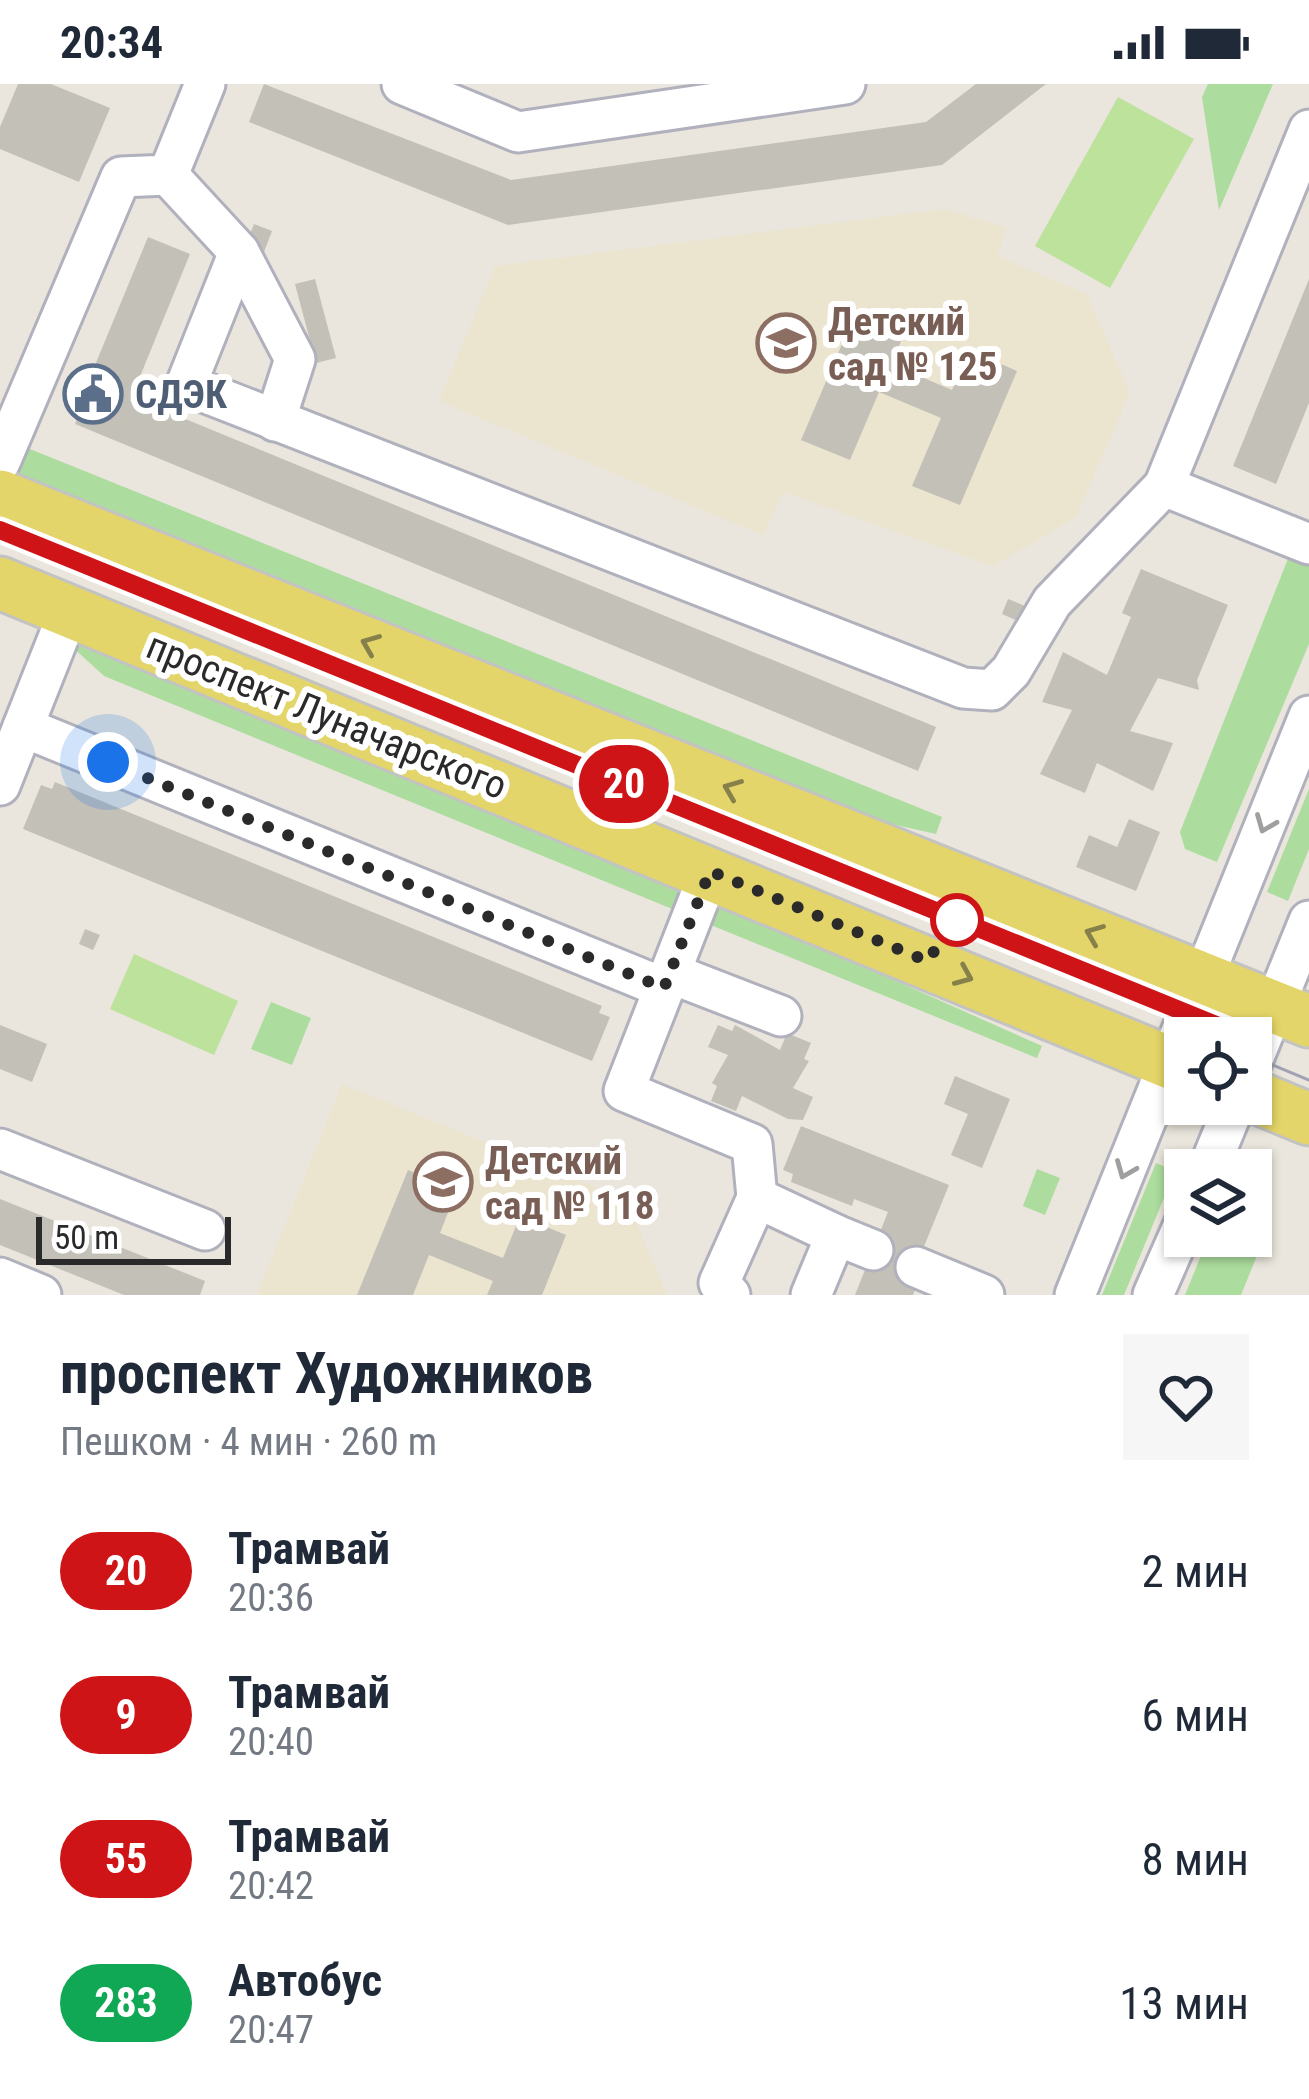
<!DOCTYPE html>
<html lang="ru">
<meta charset="utf-8">
<style>
:root{--surface:#fff;--page:#f6f6f7;--text:#1f2937;--muted:#747a83}
body{margin:0;font-family:"Roboto Condensed",sans-serif;background:var(--page);color:var(--text);height:100vh;display:flex;flex-direction:column;font-size:45px;white-space:nowrap}
*{box-sizing:border-box;margin:0}
p{font-size:39px;color:var(--muted)}
.icon{flex:none;width:66px;height:66px;fill:none;stroke:currentColor;stroke-width:2;stroke-linecap:round;stroke-linejoin:round}
.map{position:relative;height:1211px;overflow:hidden}
.details{display:flex;flex-direction:column;background:var(--surface);flex:1}
.details>*{flex:none}
.badge{padding:0 24px;border-radius:39px;font-size:42px;line-height:78px}
.tools{position:absolute;left:1164px;top:933px;display:grid;gap:24px}
.tools a{display:grid;place-items:center;width:108px;height:108px;border-radius:0px;background:var(--surface);box-shadow:0 3px 9px #0004;font-size:60px}
.scale{position:absolute;left:36px;bottom:30px;width:195px;box-sizing:border-box;padding-left:12px;border:6px solid #2a2a2a;border-top:0;font-size:33px;line-height:42px;white-space:nowrap;color:#2a2a2a;-webkit-text-stroke:9px #fff;paint-order:stroke}
.you{position:absolute;width:60px;height:60px;margin:-30px;border:9px solid #fff;border-radius:50%;background:#1a73e8;box-shadow:0 0 0 18px #1a73e833}
.map>.badge{position:absolute;translate:-50% -50%;box-shadow:0 0 0 6px #fff}
.round{display:grid;place-items:center;flex:none;width:126px;height:126px;border-radius:0px;background:var(--page)}
.headline{display:flex;align-items:center;justify-content:space-between;height:204px;padding:0 60px}
h1{font-size:57px;font-weight:700;line-height:90px}
ul{padding:0;list-style:none}
li{display:flex;align-items:center;gap:36px;height:144px;padding:0 60px}
li div{flex:1}
li b{display:block;font-size:45px}
li em{font-style:normal}
li .badge{min-width:132px;font-weight:700;text-align:center}
.status{display:flex;justify-content:space-between;align-items:center;height:84px;padding:0 60px;background:var(--surface);direction:ltr}
.status svg{height:33px;fill:currentColor}
.map>svg:first-child{display:block}
</style>
<div class="status"><b>20:34</b><svg viewBox="0 0 49 12"><path d="M0 12V9h3v3zM5 12V6h3v6zM10 12V3h3v9zM15 12V0h3v12zM26 1h20v11H26zM47 4h2v5h-2z"/></svg></div>
<div class="map">
<svg width="1309" height="1211" viewBox="0 0 1309 1211">
<rect width="100%" height="100%" fill="#eae6dd"/>
<g fill="#ebe4ce">
<path d="M945,125L1007,144L997,172L1087,210L1130,309L1076,433L993,482L783,408L763,451L439,317L495,182Z"/>
<path d="M342,1000L627,1116L667,1211H257Z"/>
</g>
<g fill="#acdc9e">
<path d="M1208,0H1273L1219,126L1202,13Z"/>
<path d="M20,361L942,733L936,750L851,731L12,390Z"/>
<path d="M1291,467L1309,474V560L1217,778L1185,765L1180,748Z"/>
<path d="M73,555L687,805L682,829L104,592L69,560Z"/>
<path d="M1309,705V765L1288,817L1267,808Z"/>
<path d="M710,814L1042,962L1037,974L701,837Z"/>
<path d="M271,918L311,934L292,981L251,965Z"/>
<path d="M1156,1079L1175,1087L1124,1211H1102Z"/>
<path d="M1037,1085L1060,1094L1045,1131L1023,1122Z"/>
<path d="M1251,1146L1265,1152L1241,1211H1185L1209,1152H1251Z"/>
</g>
<g fill="#bce29b">
<path d="M1118,13L1194,55L1110,204L1035,162Z"/>
<path d="M134,870L238,917L214,971L110,925Z"/>
</g>
<g fill="#c3c0b8">
<path d="M18,0H51L110,24L79,98L0,65V43Z"/>
<path d="M264,0L511,96L926,38L976,0H1046L942,81L508,141L249,38Z"/>
<path d="M254,140L272,147L264,168L246,160Z"/>
<path d="M148,153L190,170L130,317L139,316L936,643L918,687L75,340L85,316L81,315Z"/>
<path d="M315,195L336,274L316,279L295,200Z"/>
<path d="M1309,195V319L1276,400L1233,382Z"/>
<path d="M857,225L906,246L891,280L952,306L969,266L1017,287L960,421L912,402L941,334L879,308L850,376L801,356Z"/>
<path d="M1141,485L1228,521L1197,596L1199,606L1158,594L1130,647L1173,659L1153,707L1097,679L1085,709L1040,690L1072,626L1042,618L1063,568L1107,591L1131,533L1122,529Z"/>
<path d="M1008,515L1025,522L1018,537L1002,530Z"/>
<path d="M55,698L602,922L599,929L610,933L592,977L23,745L41,701L52,705Z"/>
<path d="M1129,735L1160,748L1136,807L1076,783L1089,751L1117,763Z"/>
<path d="M85,845L100,851L93,866L79,860Z"/>
<path d="M0,941L47,960L32,998L0,985Z"/>
<path d="M718,941L732,947L735,941L780,966L787,949L811,959L804,975L809,977L793,1004L813,1013L803,1036L788,1035L742,1012L736,1027L711,1017L717,1002L712,999L728,971L708,963Z"/>
<path d="M955,992L1010,1015L982,1084L951,1071L968,1030L944,1020Z"/>
<path d="M801,1042L949,1101L912,1192L919,1195L913,1211H855L888,1128L854,1115L852,1122L791,1098L793,1090L783,1086Z"/>
<path d="M408,1086L457,1106L440,1149L503,1174L520,1132L566,1151L542,1211H487L493,1197L429,1171L413,1211H357Z"/>
<path d="M0,1115L205,1197L200,1211H124L0,1161Z"/>
</g>
<g fill="none" stroke-linecap="round" stroke-linejoin="round">
<defs>
<g id="minor">
<path d="M402,0L518,48L845,0"/>
<path d="M168,91L239,168L186,301L963,604L992,606L1011,587L1052,518L1164,402L1309,46"/>
<path d="M239,168L295,275L275,337"/>
<path d="M0,378L121,93L168,91L205,0"/>
<path d="M1164,402L1309,460"/>
<path d="M23,643L664,904"/>
<path d="M0,701L69,527"/>
<path d="M710,787L624,1007L752,1060L757,1114L836,1151"/>
<path d="M670,889L781,932"/>
<path d="M1251,980L1309,837"/>
<path d="M0,1065L205,1146"/>
<path d="M1208,1086L1235,1020"/>
<path d="M916,1183L984,1211"/>
<path d="M0,1194L41,1211"/>
<path d="M730,1211L719,1199L757,1114"/>
<path d="M811,1211L836,1151L873,1166"/>
<path d="M1075,1211L1309,632"/>
<path d="M1153,1211L1185,1138"/>
</g>
<g id="major">
<path d="M0,412L1309,937"/>
<path d="M0,499L1185,985"/>
<path d="M1251,1011L1309,1035"/>
</g>
</defs>
<use href="#minor" stroke="#b0b1bc" stroke-width="45"/>
<use href="#major" stroke="#c3c3c3" stroke-width="57"/>
<use href="#minor" stroke="#fff" stroke-width="39"/>
<use href="#major" stroke="#e3d569" stroke-width="51"/>
<g stroke="#a0a1b2" stroke-width="3">
<path d="M0,446L1248,954"/>
<path d="M1251,972L1309,996"/>
</g>
</g>
<defs><path id="oneway-chevron" d="M-2-3.5L2.5 0L-2 3.5" fill="none" stroke-width="1.6" stroke-linecap="round" stroke-linejoin="round" transform="scale(3)"/></defs>
<g stroke="#86804a">
<use href="#oneway-chevron" transform="translate(370 560) rotate(-158)"/>
<use href="#oneway-chevron" transform="translate(732 705) rotate(-158)"/>
<use href="#oneway-chevron" transform="translate(1094 850) rotate(-158)"/>
<use href="#oneway-chevron" transform="translate(964 892) rotate(23)"/>
</g>
<g stroke="#9f9f9f">
<use href="#oneway-chevron" transform="translate(1265 740) rotate(112)"/>
<use href="#oneway-chevron" transform="translate(1125 1086) rotate(112)"/>
</g>
<g fill="none" stroke-linecap="round" stroke-linejoin="round">
<defs>
<path id="line" d="M0,446L1248,954"/>
</defs>
<use href="#line" stroke="#fff" stroke-width="27"/>
<use href="#line" stroke="#ce1417" stroke-width="18"/>
<path stroke="#2a2a2a" stroke-width="12" stroke-dasharray="0 21.6" d="M108,678L664,904L710,787L927,877L957,836"/>
</g>
<defs>
<symbol id="school-ring" viewBox="-11 -11 22 22"><circle r="9.5" fill="#fff" stroke="#8d6e63" stroke-width="1.5"/><path d="M0-5L7-2L0 1L-7-2ZM-4 1L0 2.5L4 1V4Q0 6-4 4Z" fill="#8d6e63"/></symbol>
<symbol id="civic-ring" viewBox="-11 -11 22 22"><circle r="9.5" fill="#fff" stroke="#5c6f8a" stroke-width="1.5"/><path d="M-.6-6.5H3V-4.5H.6V-3L4-1V1h2V6H-6V1h2V-1L-.6-3ZM-1.2 2.5V6h2.4V2.5Z" fill="#5c6f8a"/></symbol>
</defs>
<g fill-rule="evenodd">
<use href="#school-ring" x="753" y="226" width="66" height="66"/>
<use href="#civic-ring" x="60" y="277" width="66" height="66"/>
<use href="#school-ring" x="410" y="1065" width="66" height="66"/>
</g>
<circle fill="#fff" stroke="#ce1417" stroke-width="6" cx="957" cy="836" r="24"/>
<g text-anchor="middle" stroke-width="12" stroke-linejoin="round" paint-order="stroke">
<g font-size="39" font-weight="bold" fill="#785e54" stroke="#fff" text-anchor="start">
<text x="828" y="251">Детский<tspan x="828" dy="45">сад № 125</tspan></text>
<text x="485" y="1090">Детский<tspan x="485" dy="45">сад № 118</tspan></text>
</g>
<g font-size="39" font-weight="bold" fill="#4e5e75" stroke="#fff" text-anchor="start">
<text x="135" y="324">СДЭК</text>
</g>
<g font-size="39" fill="#2a2a2a" stroke="#fff">
<text transform="translate(327 631) rotate(22)" y="14">проспект Луначарского</text>
</g>
</g>
</svg>
<div class="tools">
<a><svg class="icon" aria-label="locate" viewBox="0 0 24 24"><circle cx="12" cy="12" r="6"/><path d="M12 2v4M12 18v4M2 12h4M18 12h4"/></svg></a>
<a><svg class="icon" aria-label="layers" viewBox="0 0 24 24"><path d="M12 4l9 5-9 5-9-5zM3 14l9 5 9-5"/></svg></a>
</div>
<div class="scale">50 m</div>
<div class="you" style="left:108px;top:678px"></div>
<b class="badge" style="left:624px;top:700px;background:#ce1417;color:#fff">20</b>
</div>
<section class="details">
<div class="headline"><div><h1>проспект Художников</h1><p>Пешком · 4 мин · 260 m</p></div><a class="round"><svg class="icon" aria-label="heart" viewBox="0 0 24 24"><path d="M12 20l-8-8c-3-5 5-10 8-4 3-6 11-1 8 4z"/></svg></a></div>
<ul>
<li><span class="badge" style="background:#ce1417;color:#fff">20</span><div><b>Трамвай</b><p>20:36</p></div><em>2 мин</em></li>
<li><span class="badge" style="background:#ce1417;color:#fff">9</span><div><b>Трамвай</b><p>20:40</p></div><em>6 мин</em></li>
<li><span class="badge" style="background:#ce1417;color:#fff">55</span><div><b>Трамвай</b><p>20:42</p></div><em>8 мин</em></li>
<li><span class="badge" style="background:#10a855;color:#fff">283</span><div><b>Автобус</b><p>20:47</p></div><em>13 мин</em></li>
</ul>
</section>
